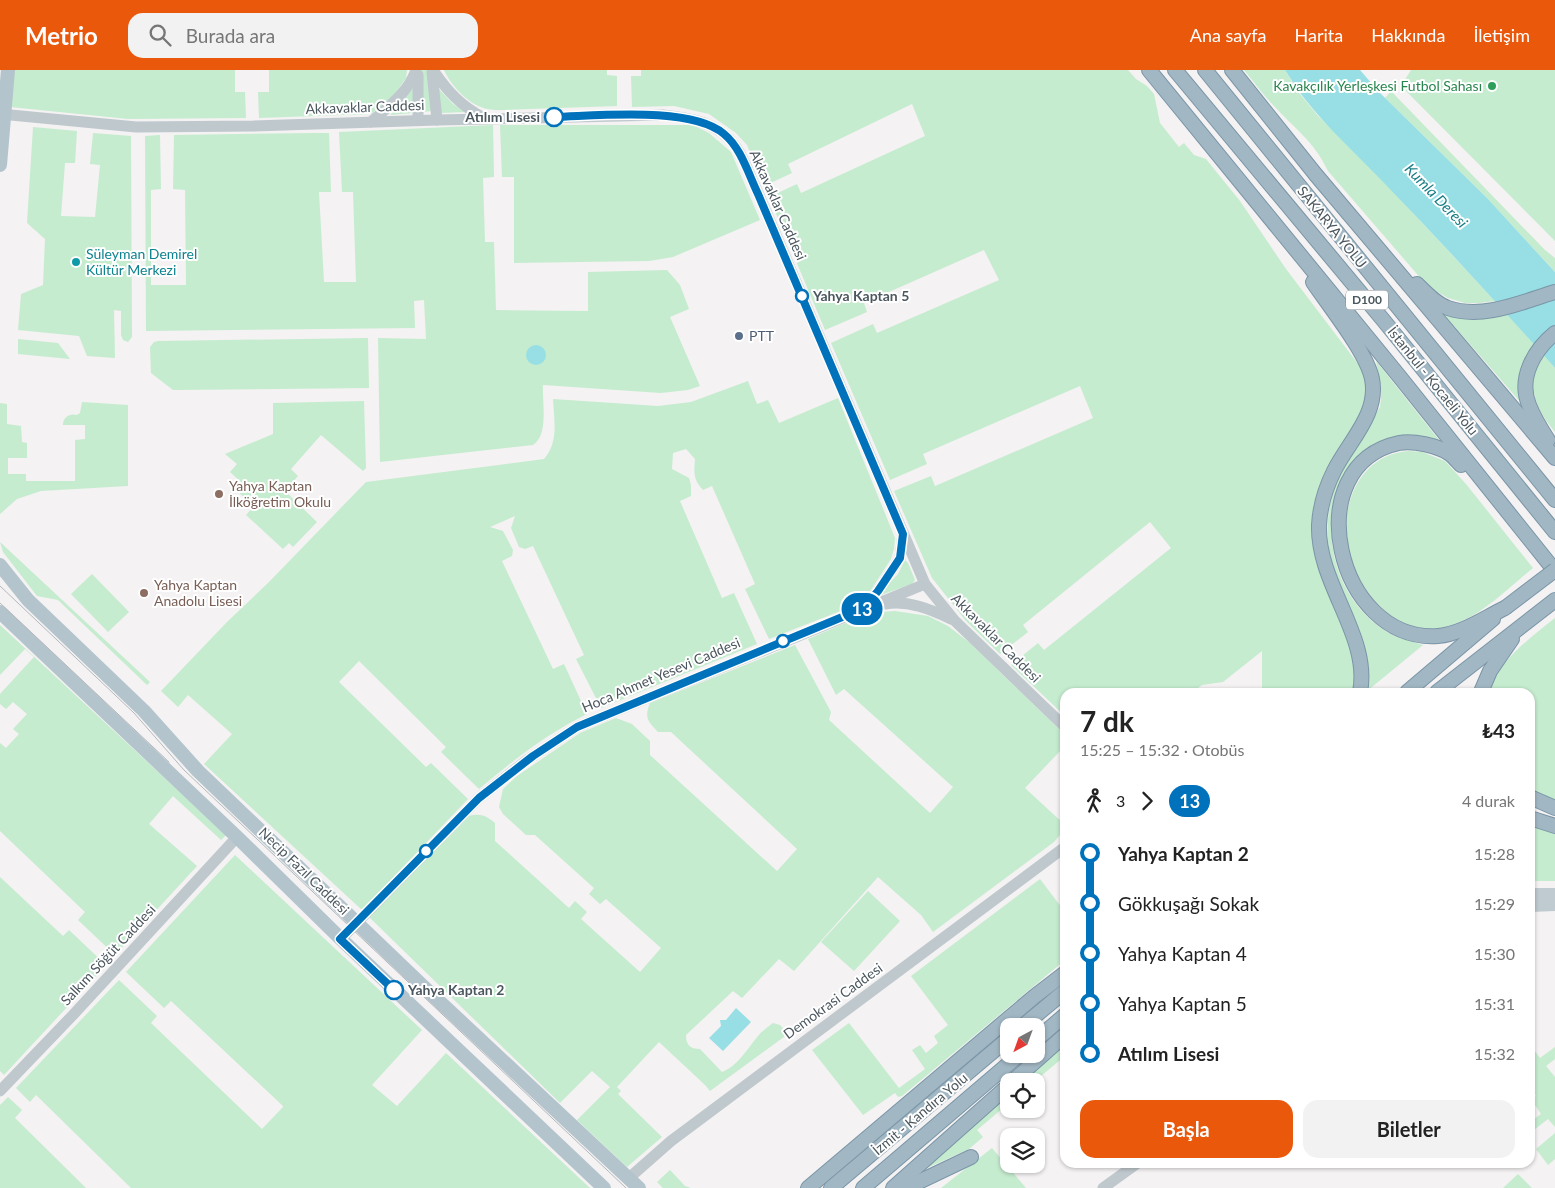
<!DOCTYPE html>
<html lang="tr">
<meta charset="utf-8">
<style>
:root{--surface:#fff;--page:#f2f2f2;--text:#222;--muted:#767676;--accent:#ea580c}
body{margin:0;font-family:Lato,sans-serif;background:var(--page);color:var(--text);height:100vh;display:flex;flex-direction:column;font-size:19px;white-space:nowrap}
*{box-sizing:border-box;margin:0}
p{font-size:16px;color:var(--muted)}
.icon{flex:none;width:28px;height:28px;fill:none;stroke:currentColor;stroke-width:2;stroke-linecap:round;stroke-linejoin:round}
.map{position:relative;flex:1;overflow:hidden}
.details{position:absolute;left:1060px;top:618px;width:475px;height:480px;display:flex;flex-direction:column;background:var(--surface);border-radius:15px;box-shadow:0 1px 4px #0004}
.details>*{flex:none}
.badge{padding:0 10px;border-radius:16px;font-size:18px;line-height:32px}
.needle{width:32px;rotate:221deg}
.buttons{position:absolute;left:1000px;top:948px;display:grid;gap:10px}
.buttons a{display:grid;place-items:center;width:45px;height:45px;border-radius:10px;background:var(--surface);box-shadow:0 1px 4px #0004;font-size:25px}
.map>.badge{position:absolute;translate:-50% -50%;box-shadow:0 0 0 2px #fff}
.legs{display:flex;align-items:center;gap:8px;height:55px;padding:0 20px;font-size:16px}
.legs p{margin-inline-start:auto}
.headline{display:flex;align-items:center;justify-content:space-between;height:85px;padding:0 20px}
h1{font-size:28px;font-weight:700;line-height:38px}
.cta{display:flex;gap:10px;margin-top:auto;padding:10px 20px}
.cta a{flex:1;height:58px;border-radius:15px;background:var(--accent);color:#fff;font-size:20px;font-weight:700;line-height:58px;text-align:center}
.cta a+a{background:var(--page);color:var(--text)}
ul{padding:0 20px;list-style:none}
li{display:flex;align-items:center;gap:18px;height:50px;font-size:19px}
li i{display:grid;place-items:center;width:8px;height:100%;margin:0 6px;background:currentColor}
li i::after{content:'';width:12px;height:12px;margin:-6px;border:4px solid;border-radius:50%;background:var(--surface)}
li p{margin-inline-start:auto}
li:first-child i{background:linear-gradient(#0000 50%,currentColor 0)}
li:last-child i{background:linear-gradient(currentColor 50%,#0000 0)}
header{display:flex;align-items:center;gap:30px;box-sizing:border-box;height:70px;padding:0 25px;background:var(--accent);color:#fff}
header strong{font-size:24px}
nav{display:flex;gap:28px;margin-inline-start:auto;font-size:18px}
.search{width:350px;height:45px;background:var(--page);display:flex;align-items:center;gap:12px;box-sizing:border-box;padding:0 18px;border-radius:15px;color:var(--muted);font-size:19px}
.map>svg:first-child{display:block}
</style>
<header>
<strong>Metrio</strong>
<div class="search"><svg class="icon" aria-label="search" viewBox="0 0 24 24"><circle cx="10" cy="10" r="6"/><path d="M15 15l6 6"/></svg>Burada ara</div>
<nav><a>Ana sayfa</a><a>Harita</a><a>Hakkında</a><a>İletişim</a></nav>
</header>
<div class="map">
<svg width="1555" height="1118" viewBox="0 0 1555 1118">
<rect width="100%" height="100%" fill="#f4f2f2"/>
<g fill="#c5eccf">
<path d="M13,0H235V22H245L246,48L128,49L10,37Z"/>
<path d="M269,0H407L406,8L395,24L371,44L259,48L258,22H269Z"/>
<path d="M422,0H427L433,41L421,42Z"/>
<path d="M444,0H607V5L617,6V36L503,40C498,40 492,40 487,39C469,35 451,16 444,0Z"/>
<path d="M641,0H1128L1136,9L1147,16L1154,24L1160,53L1179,77L1184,73L1194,85L1206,89L1240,131L1286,199L1362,299L1366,311V333L1316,438L1356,599L1354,622H1262V581L1223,612L1202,615L1193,622H1065V646L1011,595L1038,573L1044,580L1171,478L1150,452L1023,555L1028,562L1000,584L966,551L932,508L894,421L931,406L935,416L1093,348L1080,316L923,384L927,394L890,410L831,273L873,254L877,263L999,210L984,180L864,233L867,242L825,260L769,127L797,114L801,123L925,66L912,34L788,94L792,103L764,116L747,75L736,63L709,44L674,36L632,37L631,6H641Z"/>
<path d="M1244,0H1285L1296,19L1318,46L1356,82L1495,231L1480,233H1465L1448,228L1434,220L1423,211L1328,101C1313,70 1296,60 1274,36C1263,25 1254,12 1244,0Z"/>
<path d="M1411,0H1555V171L1406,21V8Z"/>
<path d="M413,18V43L390,45L400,35Z"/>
<path d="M438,18L453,34L465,42L441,43Z"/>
<path d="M1391,21L1545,180L1555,188V202L1488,129L1385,28Z"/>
<path d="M493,55L494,107L483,108L485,172H494L496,240L588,241V202L667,200L680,215L689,239L670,247L700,316L688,320L661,323L543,315C542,333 549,365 533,375L380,392L378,268L426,269L424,230L414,231L415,258L146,261L145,66L160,65L161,119L151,120V215H186L185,120L173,119L174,65L316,63H329L331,122H319L324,212H356L353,122H342L339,62Z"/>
<path d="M500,55H693L709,63L731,82L760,150L673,187L649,191L514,193V107H502Z"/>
<path d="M33,57L77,61L75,93H65L61,146L95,147L100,95L90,94L93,63L131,66L132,267L128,272L123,270L121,265V241L114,240L115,288L87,286L79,266L18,260L21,224L43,215L45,169L27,153Z"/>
<path d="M1442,242L1483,248L1507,244L1534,274C1522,293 1516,312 1522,334Z"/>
<path d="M368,268L369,318L173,320L151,303L150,277L154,272L158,271Z"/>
<path d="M18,269L58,273L70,289L18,284Z"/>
<path d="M1544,285L1555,298V362C1536,339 1523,313 1544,285Z"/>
<path d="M1376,291L1439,370C1422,366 1405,364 1387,369C1371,373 1359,385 1349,399C1315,450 1332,527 1384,560C1395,568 1410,571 1423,575L1367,621C1367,603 1367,585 1361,568C1356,551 1347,535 1340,518C1326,487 1323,450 1335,417C1345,389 1365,363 1380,337C1383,321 1379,307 1376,291Z"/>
<path d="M748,311L757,334L768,330L779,353L838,328L895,468L894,479L891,489L865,529L843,540L769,569L745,519L755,514L712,416L703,420C693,410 694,402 695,389L686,379L673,383L672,399L689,408L691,415V426L680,431L722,528L734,523L757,574L601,638L576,589L584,585L533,476L525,479L519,477L511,458L515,446L490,457L503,461L513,480L512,486L502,491L553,599L564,594L587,644C548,663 512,691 479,719L441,682L446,677L359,591L339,612L426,697L431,693L468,729L362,840L204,694L232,664L188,625L178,637L161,621L227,552L269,512L366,412L544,389C559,372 554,350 553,329L658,336L691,332Z"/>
<path d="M364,331L366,398L363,401L321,365L291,399L298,406L285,421L317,452L293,477L289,473L283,479L246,445L254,436L236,420L242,413L230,402L237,394L225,384L273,364V333Z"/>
<path d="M82,332L128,335V416L41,421L17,429L0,444V333L7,334V354L21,356L22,372L27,373V388H8V404H26V411H75V370L85,369V355H63C63,347 70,343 77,345L80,343Z"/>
<path d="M1409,381L1422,382L1445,391L1466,414L1533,498C1507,519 1481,547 1448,556C1413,566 1384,546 1365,518C1361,513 1356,508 1354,502C1334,455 1350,385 1409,381Z"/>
<path d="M0,472L150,612L147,615L58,530L37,526L3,482Z"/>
<path d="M905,490L908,493L915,510L912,514L878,526L898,504Z"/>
<path d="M92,504L129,542L108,562L71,524Z"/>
<path d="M895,541L928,546L948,556L970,573L1065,665V683L1061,680L1025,718L1064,754L1065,753V759L1054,772L933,862L921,845L878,807L794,901L779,889L742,928L733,921L686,965C686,975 690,979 700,979L722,1002C738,996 747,979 758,966C762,961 768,957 773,953L780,955L788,964L710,1021L705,1015L659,972L617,1017L621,1021L618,1024L662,1067L627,1097L577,1050L610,1017L592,1001L560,1033L369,847L468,746C480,743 486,745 495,753V771L569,838L575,831L587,842L581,849L640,902L661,878L606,829L600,834L589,824L594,818L535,765H526L503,744L499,737L503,719L517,706L580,663L616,648L632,654L650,671V685L777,801L797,779L671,662H658C648,651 644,648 650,633L795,575L831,642L829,650L930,743L953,717L844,619L836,625L808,569L869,543Z"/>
<path d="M1555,548V732L1530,719V622H1487C1502,589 1527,570 1555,548Z"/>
<path d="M0,555L226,765L221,770L173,726L149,754L197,796L115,885L78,850L85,842L0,761V673L6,678L19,664L13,659L27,644L13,632L6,639L0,634V624L34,587L25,579L0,605Z"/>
<path d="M1530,754L1555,763V811H1530Z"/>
<path d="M235,785L422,960L372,1015L397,1036L446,983L590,1118H131L36,1025L30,1032L16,1018L119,910L157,946L151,953L262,1059L283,1037V1036L171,931L164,938L126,902Z"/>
<path d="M0,807L63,866L69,860L106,895L4,1005L0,1001Z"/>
<path d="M1040,809L1065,842V890L902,1026L898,1027L895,1023L863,1045L812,980L849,953L899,1018L925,999L912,980L920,975L926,983L938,973L934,966L948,955L911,906Z"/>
<path d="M868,821L900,851L854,901L821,872Z"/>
<path d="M1065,974V986L1035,1011H1022Z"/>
<path d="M1531,976L1540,988L1555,977V989L1546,996L1555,1007V1057L1548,1049L1530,1063V1052L1541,1044L1531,1029L1536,1026L1530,1017Z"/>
<path d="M1009,1023V1033L977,1060L983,1067L969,1079L916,1103Z"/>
<path d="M8,1027L22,1040L15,1048L86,1118H0V1035Z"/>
<path d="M1555,1063V1089L1548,1095L1536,1079Z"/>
<path d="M992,1078L1026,1118H941Z"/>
<path d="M670,1100L685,1116L691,1118H663L657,1112Z"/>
<path d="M1518,1104L1532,1118H1503Z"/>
</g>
<g fill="#97dfe5">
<path d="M1285,0H1360L1379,22L1488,129L1554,201L1555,202V298C1499,235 1443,174 1385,114C1350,77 1311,44 1285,0Z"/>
<circle cx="536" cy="285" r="10"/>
<path d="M736,938L751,952L723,981L709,968L721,956L720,950H726Z"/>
</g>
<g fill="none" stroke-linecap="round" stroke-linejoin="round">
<defs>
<g id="trunk">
<path d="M1149,0L1399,306L1555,501"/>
<path d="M1175,0L1384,251L1555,462"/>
<path d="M1205,0L1555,430"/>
<path d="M1232,0L1316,105L1555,388"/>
<path d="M1313,212C1329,236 1367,283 1372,309C1379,344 1349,371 1334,401C1326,417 1320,437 1319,455C1317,514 1371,566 1360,622"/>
<path d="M1417,214C1426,223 1436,234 1448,238C1483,250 1522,232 1555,222"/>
<path d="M1548,370C1541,359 1534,348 1529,335C1518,308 1534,280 1555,263"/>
<path d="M1461,395C1458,392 1454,387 1450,384C1439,376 1413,370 1399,373C1296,395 1336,573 1438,566C1461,564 1484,548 1505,538"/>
<path d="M1407,622L1493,549"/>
<path d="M1437,622L1555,530"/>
<path d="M1481,622L1490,601L1512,569"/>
<path d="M1530,727L1555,738"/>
<path d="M1530,748L1555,756"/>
<path d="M1023,956L1065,921"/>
<path d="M1036,970L1065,945"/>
<path d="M1013,1011L1065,965"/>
<path d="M808,1118L1035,926L1065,903"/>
<path d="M831,1118L1009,968"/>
<path d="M863,1118L1020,984"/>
<path d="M893,1118L1009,1015"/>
<path d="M906,1118L971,1087"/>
</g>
</defs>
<use href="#trunk" stroke="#7a95a7" stroke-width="16"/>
<g stroke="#bfc8cd" stroke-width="11">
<path d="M433,0C447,21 461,36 484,48"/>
<path d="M432,2L437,50"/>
<path d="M418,5V50"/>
<path d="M0,44L136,57L253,56L437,50L663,45C690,48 719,52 736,77C745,90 751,109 758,123L925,514L955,551L1065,657"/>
<path d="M371,52C389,36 408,23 416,0"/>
<path d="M885,534C908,530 930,539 951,549"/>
<path d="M864,538L878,521L900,488L903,464"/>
<path d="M341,869L479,728L527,690L577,657L925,514"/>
<path d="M0,1021L72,946L237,767"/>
<path d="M629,1108L671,1071L1065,777"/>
<path d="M1103,1118L1139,1092"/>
</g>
<g stroke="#bfcad1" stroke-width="12">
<path d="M1530,824H1555"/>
<path d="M1530,836L1555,835"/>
</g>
<g stroke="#b4c4cd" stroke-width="14">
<path d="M0,95L8,0"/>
<path d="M0,495L28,530L144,641L198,701L426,919L639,1118"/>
<path d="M0,542L237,767L341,869L604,1118"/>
</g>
<use href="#trunk" stroke="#a1b7c4" stroke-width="14"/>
<g stroke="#b4b8bb" stroke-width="1">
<path d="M0,516L134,643L184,700L626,1118"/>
<path d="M0,533L169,692"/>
</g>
<defs>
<path id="trunk-bridge" d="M1505,538L1555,500"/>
</defs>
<use href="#trunk-bridge" stroke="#7a95a7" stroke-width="16" stroke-linecap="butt"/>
<use href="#trunk-bridge" stroke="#a1b7c4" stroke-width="14"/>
</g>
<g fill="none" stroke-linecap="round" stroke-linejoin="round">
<defs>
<path id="line-1" d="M394,920L340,869L479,728L533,686L577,657L864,538L878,521L900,488L903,464L758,124C748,103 741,78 724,64C691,36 597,46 554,47"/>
</defs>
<use href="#line-1" stroke="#fff" stroke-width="11"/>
<use href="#line-1" stroke="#0072bc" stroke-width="8"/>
</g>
<circle fill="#2e9e5b" stroke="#fff" stroke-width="2" cx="1492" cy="16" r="5"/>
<g fill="#fff" stroke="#0072bc" stroke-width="2.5">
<circle cx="554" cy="47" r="9"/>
<circle cx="802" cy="226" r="6"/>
<circle cx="783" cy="571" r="6"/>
<circle cx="426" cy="781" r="6"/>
<circle cx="394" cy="920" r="9"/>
</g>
<circle fill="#0f9aa8" stroke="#fff" stroke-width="2" cx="76" cy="192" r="5"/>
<circle fill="#5c6f8a" stroke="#fff" stroke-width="2" cx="739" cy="266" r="5"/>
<g fill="#8d6e63" stroke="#fff" stroke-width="2">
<circle cx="219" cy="424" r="5"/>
<circle cx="144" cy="523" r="5"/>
</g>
<g text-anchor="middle" stroke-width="4" stroke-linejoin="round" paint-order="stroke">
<rect fill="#fff" stroke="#81898e" stroke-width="1" x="1346" y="220.5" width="42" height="19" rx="4"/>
<g font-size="12" font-weight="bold" fill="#4b575e">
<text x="1367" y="234">D100</text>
</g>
<g font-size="14" fill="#27864d" stroke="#fff" text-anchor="end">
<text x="1482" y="21">Kavakçılık Yerleşkesi Futbol Sahası</text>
</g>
<g font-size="14" fill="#4b575e" stroke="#fff">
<text transform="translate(365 37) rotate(-2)" y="5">Akkavaklar Caddesi</text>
<text transform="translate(778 135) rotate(66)" y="5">Akkavaklar Caddesi</text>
<text transform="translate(1332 157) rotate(51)" y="5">SAKARYA YOLU</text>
<text transform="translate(1433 311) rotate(51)" y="5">İstanbul - Kocaeli Yolu</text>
<text transform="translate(996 568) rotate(45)" y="5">Akkavaklar Caddesi</text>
<text transform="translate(661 605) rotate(-23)" y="5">Hoca Ahmet Yesevi Caddesi</text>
<text transform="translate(304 801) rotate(44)" y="5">Necip Fazıl Caddesi</text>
<text transform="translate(108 885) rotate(-47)" y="5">Salkım Söğüt Caddesi</text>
<text transform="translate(833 931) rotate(-36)" y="5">Demokrasi Caddesi</text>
<text transform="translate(920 1044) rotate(-40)" y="5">İzmit - Kandıra Yolu</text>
</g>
<g font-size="14" font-weight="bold" fill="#4b575e" stroke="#fff" text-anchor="start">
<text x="540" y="52" text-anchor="end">Atılım Lisesi</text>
<text x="813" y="231">Yahya Kaptan 5</text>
<text x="408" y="925">Yahya Kaptan 2</text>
</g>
<g font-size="14" fill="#0d838f" stroke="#fff" text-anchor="start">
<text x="86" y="189">Süleyman Demirel<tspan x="86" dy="16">Kültür Merkezi</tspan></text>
</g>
<g font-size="14" fill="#4e5e75" stroke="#fff" text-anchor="start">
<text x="749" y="271">PTT</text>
</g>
<g font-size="14" fill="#785e54" stroke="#fff" text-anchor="start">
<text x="229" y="421">Yahya Kaptan<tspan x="229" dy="16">İlköğretim Okulu</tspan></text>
<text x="154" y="520">Yahya Kaptan<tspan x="154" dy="16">Anadolu Lisesi</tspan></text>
</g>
<g font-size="15" font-style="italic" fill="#187d85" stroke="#fff">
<text transform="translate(1436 126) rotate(46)" y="5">Kumla Deresi</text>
</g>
</g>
</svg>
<div class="buttons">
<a><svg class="needle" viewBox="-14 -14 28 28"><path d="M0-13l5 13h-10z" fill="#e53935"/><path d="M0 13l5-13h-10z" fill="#767676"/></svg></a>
<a><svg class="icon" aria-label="locate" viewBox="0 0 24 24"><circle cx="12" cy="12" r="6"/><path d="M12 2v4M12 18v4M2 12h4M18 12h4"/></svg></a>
<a><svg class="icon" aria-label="layers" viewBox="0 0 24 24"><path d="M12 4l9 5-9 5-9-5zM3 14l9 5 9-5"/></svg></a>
</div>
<b class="badge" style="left:862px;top:539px;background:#0072bc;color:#fff">13</b>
<section class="details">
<div class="headline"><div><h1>7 dk</h1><p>15:25 – 15:32 · Otobüs</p></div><b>₺43</b></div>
<div class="legs"><svg class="icon" aria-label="walk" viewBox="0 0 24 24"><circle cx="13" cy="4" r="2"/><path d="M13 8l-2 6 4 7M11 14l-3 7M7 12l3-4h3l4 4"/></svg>3<svg class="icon" aria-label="forward" viewBox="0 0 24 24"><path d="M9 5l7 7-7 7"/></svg><b class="badge" style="background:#0072bc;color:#fff">13</b><p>4 durak</p></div>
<ul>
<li><i style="color:#0072bc"></i><b>Yahya Kaptan 2</b><p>15:28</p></li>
<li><i style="color:#0072bc"></i><span>Gökkuşağı Sokak</span><p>15:29</p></li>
<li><i style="color:#0072bc"></i><span>Yahya Kaptan 4</span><p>15:30</p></li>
<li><i style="color:#0072bc"></i><span>Yahya Kaptan 5</span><p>15:31</p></li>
<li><i style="color:#0072bc"></i><b>Atılım Lisesi</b><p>15:32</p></li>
</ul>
<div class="cta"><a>Başla</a><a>Biletler</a></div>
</section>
</div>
